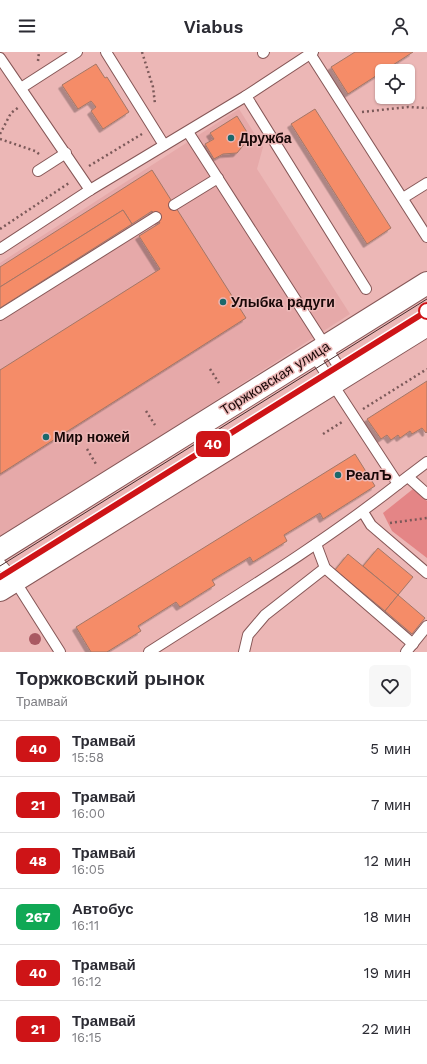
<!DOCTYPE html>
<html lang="ru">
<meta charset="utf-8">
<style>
:root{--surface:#fff;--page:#f7f7f7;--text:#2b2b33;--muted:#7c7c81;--line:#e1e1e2}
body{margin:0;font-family:"Work Sans",sans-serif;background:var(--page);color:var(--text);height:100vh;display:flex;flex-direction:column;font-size:15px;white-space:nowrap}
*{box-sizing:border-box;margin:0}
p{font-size:13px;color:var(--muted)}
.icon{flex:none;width:22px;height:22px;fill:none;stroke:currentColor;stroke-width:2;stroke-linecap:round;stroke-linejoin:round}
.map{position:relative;height:600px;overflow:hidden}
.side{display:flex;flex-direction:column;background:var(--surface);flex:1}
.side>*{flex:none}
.badge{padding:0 8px;border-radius:6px;font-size:14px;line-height:26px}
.fabs{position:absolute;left:375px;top:12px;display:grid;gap:8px}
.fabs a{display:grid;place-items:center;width:40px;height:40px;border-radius:6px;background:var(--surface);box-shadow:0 1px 3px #0004;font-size:20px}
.map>.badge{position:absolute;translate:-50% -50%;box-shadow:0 0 0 2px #fff}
.round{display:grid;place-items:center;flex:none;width:42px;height:42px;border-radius:6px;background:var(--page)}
.head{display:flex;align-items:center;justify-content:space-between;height:68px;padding:0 16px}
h1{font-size:19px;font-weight:600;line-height:30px}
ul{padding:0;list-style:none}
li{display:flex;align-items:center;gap:12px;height:56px;padding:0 16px;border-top:1px solid var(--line)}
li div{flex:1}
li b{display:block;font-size:15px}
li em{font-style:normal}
li .badge{min-width:44px;font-weight:700;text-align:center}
header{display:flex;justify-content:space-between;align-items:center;height:52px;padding:0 16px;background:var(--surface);font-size:18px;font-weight:600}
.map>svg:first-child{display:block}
</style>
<header><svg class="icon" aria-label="menu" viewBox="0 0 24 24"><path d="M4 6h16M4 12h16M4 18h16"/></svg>Viabus<svg class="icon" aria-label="person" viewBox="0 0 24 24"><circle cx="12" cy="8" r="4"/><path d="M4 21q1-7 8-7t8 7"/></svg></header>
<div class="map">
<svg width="427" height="600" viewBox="0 0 427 600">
<defs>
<filter id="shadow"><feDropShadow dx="-3.5" dy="3.5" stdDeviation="0" flood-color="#0004"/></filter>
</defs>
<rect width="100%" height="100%" fill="#ecb7b6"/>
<path fill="#e6a9a9" d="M239,57L263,95L257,117L350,262L0,487V211Z"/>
<path fill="#e48586" d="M413,437L427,449V506L392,479L383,461Z"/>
<g fill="#f58c68" stroke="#a47767" filter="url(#shadow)">
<path d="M355,0H413L348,42L331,15Z"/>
<path d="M96,12L105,26L107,25L129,60L103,77L91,59L96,55L91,49L78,57L62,33Z"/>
<path d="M315,57L391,176L367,192L291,72Z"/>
<path d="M237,64L250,85L237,101L223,102L214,107L205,92L214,87L210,81Z"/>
<path d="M152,118L246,266L0,422V318L160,217L139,184L160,171L152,159L132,172L123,158L0,235V215Z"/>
<path d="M123,158L132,172L0,256V235Z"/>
<path d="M427,329V380L426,381L422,376L412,382L410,379L400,386L398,383L391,388L387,383L381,387L367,367Z"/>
<path d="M355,402L375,434L323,467L320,461L284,483L287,489L253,510L250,505L212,528L215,533L180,555L176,550L138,574L141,579L107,600H91L76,575Z"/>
<path d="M378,496L413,525L398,543L363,514Z"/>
<path d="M348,502L398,543L385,559L335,518Z"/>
<path d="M398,543L425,566L412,582L385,559Z"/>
</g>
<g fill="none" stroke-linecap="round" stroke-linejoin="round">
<defs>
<g id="lane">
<path d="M106,0L164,93"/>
<path d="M309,0L427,185"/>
<path d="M263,1L264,0"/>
<path d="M0,6L90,138"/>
<path d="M21,36L77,0"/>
<path d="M246,44L366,237"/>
<path d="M188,80L344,323"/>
<path d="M38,119L66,101"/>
<path d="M403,146L427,131"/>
<path d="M174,153L218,126"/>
<path d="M0,197L90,138L246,44L313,0"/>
<path d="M0,263L156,165"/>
<path d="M408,425L427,442"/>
<path d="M398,432L427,410"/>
<path d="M363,460L371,473L427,521"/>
<path d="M316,492L325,516L413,592"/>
<path d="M0,511L15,529L60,600"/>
<path d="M149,600C233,546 319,494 398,432L313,302"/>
<path d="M244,600L248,583L265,563L325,516"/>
<path d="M406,600L427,574"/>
</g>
<g id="secondary">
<path d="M0,498L427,231"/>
<path d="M0,538L427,273"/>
</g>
</defs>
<use href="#lane" stroke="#865757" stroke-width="12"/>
<use href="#secondary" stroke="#865757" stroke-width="24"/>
<g stroke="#7b5959" stroke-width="2.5" stroke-dasharray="2 3" stroke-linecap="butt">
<path d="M142,0L153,35L155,52"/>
<path d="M38,9L39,0"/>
<path d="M362,60L408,55L427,56"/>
<path d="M0,82L11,61L19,55"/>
<path d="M0,87L35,99L39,102"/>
<path d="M89,114L142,82"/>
<path d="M0,177L69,131"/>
<path d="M210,317L219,331"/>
<path d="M363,357L427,317"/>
<path d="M146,359L155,373"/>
<path d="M323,382L342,370"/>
<path d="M87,397L96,412"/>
<path d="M390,471L427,466"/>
</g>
<use href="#lane" stroke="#fff" stroke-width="10"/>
<use href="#secondary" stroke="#fff" stroke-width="22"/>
<g stroke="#492f2f" stroke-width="1">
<path d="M0,514L427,247"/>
<path d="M0,525L427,259"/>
</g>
</g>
<circle fill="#a95962" cx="35" cy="587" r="6"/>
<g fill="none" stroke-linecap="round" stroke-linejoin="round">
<defs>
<path id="line" d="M0,525L427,259"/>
</defs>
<use href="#line" stroke="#fff" stroke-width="9"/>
<use href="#line" stroke="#ce1417" stroke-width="6"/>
</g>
<g fill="#1a686b" stroke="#ecb7b6" stroke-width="1.5">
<circle cx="231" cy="86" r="4"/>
<circle cx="223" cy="250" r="4"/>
<circle cx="46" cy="385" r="4"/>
<circle cx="338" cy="423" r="4"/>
</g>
<circle fill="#fff" stroke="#ce1417" stroke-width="2" cx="427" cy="259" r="8"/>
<g text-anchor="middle" stroke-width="3" stroke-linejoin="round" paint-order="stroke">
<g font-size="14" font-weight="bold" fill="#180707" stroke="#ecb7b6" text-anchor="start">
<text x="239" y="91">Дружба</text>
<text x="231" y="255">Улыбка радуги</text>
<text x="54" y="390">Мир ножей</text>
<text x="346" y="428">РеалЪ</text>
</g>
<g font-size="14" fill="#180707" stroke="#ecb7b6">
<text transform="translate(275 326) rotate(-32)" y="5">Торжковская улица</text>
</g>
</g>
</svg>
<div class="fabs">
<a><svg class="icon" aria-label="locate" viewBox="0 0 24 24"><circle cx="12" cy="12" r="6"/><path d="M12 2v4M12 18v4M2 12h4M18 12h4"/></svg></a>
</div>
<b class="badge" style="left:213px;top:392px;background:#ce1417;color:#fff">40</b>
</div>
<section class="side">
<div class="head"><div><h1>Торжковский рынок</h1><p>Трамвай</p></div><a class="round"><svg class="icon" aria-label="heart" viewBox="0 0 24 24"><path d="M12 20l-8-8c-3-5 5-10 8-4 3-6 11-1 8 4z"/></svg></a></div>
<ul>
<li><span class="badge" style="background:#ce1417;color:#fff">40</span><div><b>Трамвай</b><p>15:58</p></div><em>5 мин</em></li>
<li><span class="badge" style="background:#ce1417;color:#fff">21</span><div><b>Трамвай</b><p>16:00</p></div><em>7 мин</em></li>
<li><span class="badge" style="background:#ce1417;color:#fff">48</span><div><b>Трамвай</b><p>16:05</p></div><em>12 мин</em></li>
<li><span class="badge" style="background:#10a855;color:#fff">267</span><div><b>Автобус</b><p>16:11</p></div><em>18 мин</em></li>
<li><span class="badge" style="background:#ce1417;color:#fff">40</span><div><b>Трамвай</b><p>16:12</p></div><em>19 мин</em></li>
<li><span class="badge" style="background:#ce1417;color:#fff">21</span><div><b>Трамвай</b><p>16:15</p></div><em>22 мин</em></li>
</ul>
</section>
